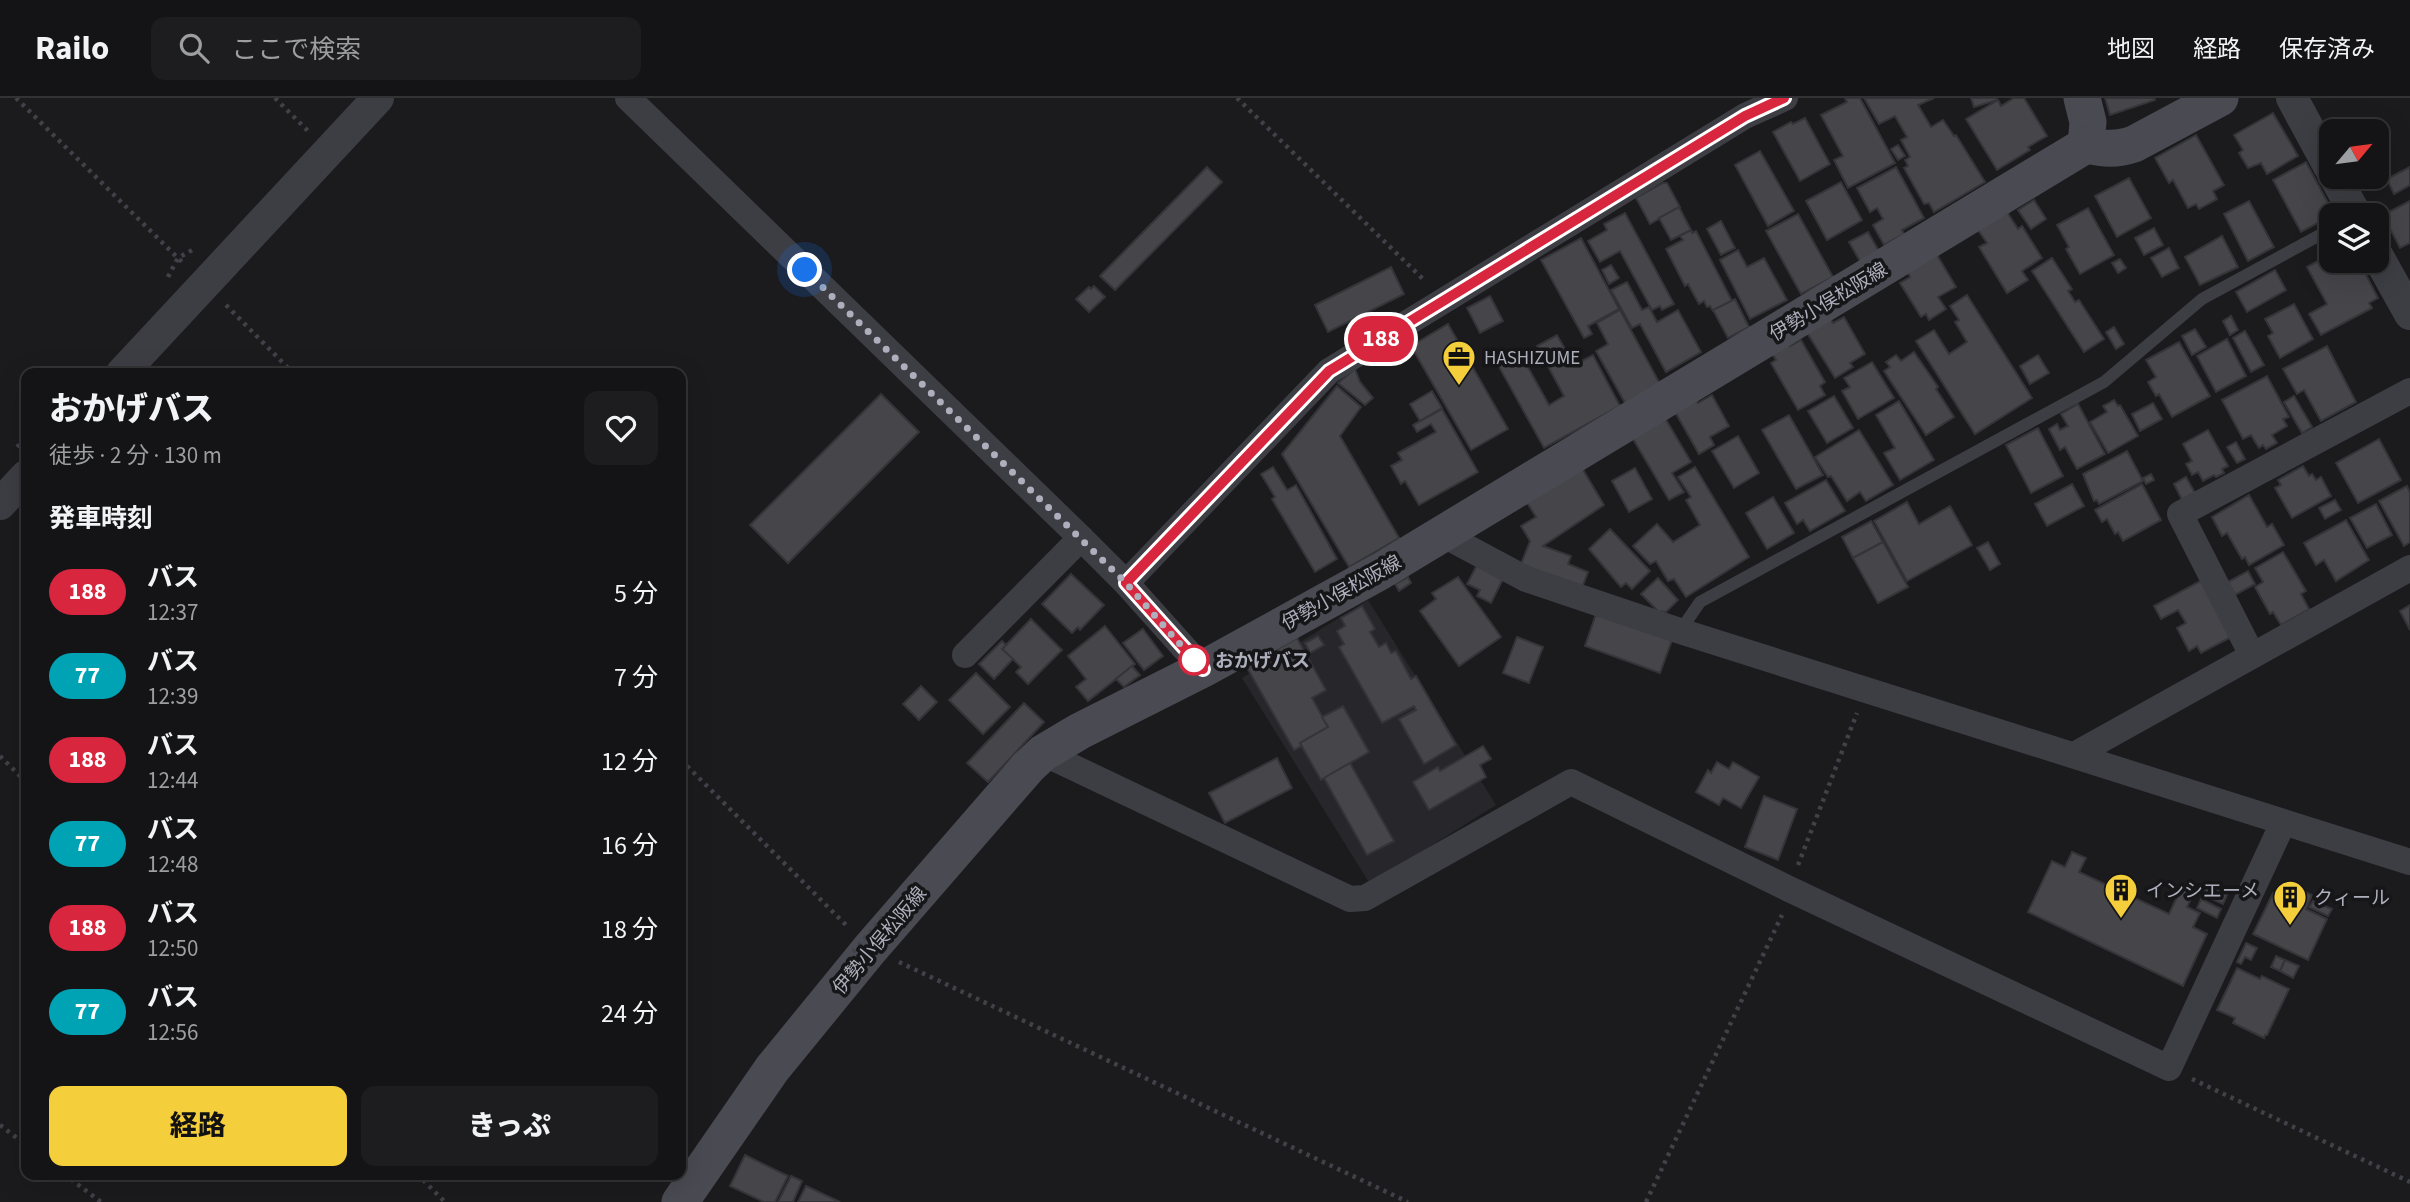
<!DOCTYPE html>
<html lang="ja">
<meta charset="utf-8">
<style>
:root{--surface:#141416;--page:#1d1d1f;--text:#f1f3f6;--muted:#9d9ea1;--line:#333335;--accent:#f4ce3b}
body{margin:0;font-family:"Source Sans 3","Noto Sans JP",sans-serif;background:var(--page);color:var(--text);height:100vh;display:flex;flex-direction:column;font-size:26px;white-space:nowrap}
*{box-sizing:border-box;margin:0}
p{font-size:23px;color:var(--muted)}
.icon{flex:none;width:38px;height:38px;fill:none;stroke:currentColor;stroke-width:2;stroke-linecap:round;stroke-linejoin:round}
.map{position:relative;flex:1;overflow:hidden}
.sheet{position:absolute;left:21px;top:270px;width:665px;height:812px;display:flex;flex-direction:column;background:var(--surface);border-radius:14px;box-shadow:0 7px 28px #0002,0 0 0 2px var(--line)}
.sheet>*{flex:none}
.badge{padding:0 14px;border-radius:23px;font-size:24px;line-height:46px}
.needle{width:46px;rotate:61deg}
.tools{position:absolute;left:2319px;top:21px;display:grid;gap:14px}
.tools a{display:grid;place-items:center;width:70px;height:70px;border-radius:14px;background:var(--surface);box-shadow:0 7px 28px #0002,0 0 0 2px var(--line);font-size:35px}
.you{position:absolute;width:35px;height:35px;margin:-18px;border:5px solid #fff;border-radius:50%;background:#1a73e8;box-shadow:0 0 0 10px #1a73e833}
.map>.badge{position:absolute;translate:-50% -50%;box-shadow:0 0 0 4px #fff}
h2{padding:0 28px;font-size:26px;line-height:63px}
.round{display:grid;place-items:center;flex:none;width:74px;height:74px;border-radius:14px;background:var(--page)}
.head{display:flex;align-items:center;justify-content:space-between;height:119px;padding:0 28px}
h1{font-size:33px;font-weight:800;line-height:52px}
.button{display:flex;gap:14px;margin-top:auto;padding:14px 28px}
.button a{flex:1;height:80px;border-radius:14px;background:var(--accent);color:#111;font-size:28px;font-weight:800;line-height:80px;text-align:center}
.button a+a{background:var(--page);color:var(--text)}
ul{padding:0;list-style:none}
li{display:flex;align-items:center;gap:21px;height:84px;padding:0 28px}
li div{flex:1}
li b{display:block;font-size:26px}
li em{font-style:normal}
li .badge{min-width:77px;font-weight:700;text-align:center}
header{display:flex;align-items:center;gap:42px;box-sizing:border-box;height:98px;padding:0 35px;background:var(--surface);border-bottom:2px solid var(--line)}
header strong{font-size:33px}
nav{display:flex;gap:38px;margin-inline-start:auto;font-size:24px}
.search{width:490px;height:63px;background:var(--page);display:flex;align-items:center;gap:18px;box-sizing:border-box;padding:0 24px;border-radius:14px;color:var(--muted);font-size:26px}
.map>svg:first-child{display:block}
</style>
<header>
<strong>Railo</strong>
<div class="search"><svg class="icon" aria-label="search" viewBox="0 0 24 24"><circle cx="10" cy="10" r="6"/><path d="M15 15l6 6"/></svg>ここで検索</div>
<nav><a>地図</a><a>経路</a><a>保存済み</a></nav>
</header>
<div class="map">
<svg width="2410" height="1104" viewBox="0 0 2410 1104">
<rect width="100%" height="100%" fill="#1b1a1d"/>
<path fill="#27262a" d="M1368,502L1496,707L1370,786L1242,580Z"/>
<g fill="#45454a" stroke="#353439" stroke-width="2">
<path d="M1845,0H1860L1895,65L1848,90L1834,62L1843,58L1821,17L1847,4Z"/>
<path d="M1864,0H1934L1918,7L1931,29L1943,22L1954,38L1956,37L1985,84L1934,114L1929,105L1924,106L1904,70L1908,68L1905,62L1910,59L1901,42L1907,39L1895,18L1879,26Z"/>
<path d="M1971,0H1996L1997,2L1974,9Z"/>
<path d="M2014,0H2024L2047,38L2028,49L2030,52L1997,72L1966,21L1998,2L2001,8Z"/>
<path d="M2105,0H2154L2155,2L2110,17Z"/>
<path d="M2273,15L2298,58L2267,76L2261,65L2248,70L2239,55L2243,52L2234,37Z"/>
<path d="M1805,20L1830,66L1800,83L1773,34L1791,24L1793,26Z"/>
<path d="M2196,37L2224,87L2213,93L2217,101L2199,111L2196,106L2188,110L2173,82L2169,85L2155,60Z"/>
<path d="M1898,47L1905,58L1898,62L1891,51Z"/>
<path d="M1760,53L1794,113L1768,128L1735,67Z"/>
<path d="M2306,64L2334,116L2301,134L2273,82Z"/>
<path d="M1207,69L1222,84L1115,192L1100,178Z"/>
<path d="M1896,69L1924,120L1902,132L1904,136L1884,147L1873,127L1883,121L1877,110L1870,114L1857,90Z"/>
<path d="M2410,69V87L2394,96L2387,81Z"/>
<path d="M2129,80L2151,120L2117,139L2095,98Z"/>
<path d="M1841,84L1862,122L1827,142L1806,103Z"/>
<path d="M1663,85H1667L1680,109L1650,126L1636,100Z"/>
<path d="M2034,102L2046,121L2031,131L2018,112Z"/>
<path d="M2249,103L2274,149L2248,163L2224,116Z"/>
<path d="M2410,103V145L2400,150L2383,117Z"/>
<path d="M1679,109L1691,132L1671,142L1659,120Z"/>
<path d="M2088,110L2114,157L2080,176L2066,151L2069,149L2057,127Z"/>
<path d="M2007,114L2018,131L2022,128L2042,160L2022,173L2028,182L2007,195L1979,149L1987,145L1978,132Z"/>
<path d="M1625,115L1674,206L1662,212L1660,208L1652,212L1620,153L1600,164L1588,143L1607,132L1604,126Z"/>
<path d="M1798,116L1833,179L1801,196L1766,133Z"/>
<path d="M1721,123L1735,150L1721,157L1707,131Z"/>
<path d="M2154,130L2163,147L2144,157L2135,140Z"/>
<path d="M1691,132L1692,135L1696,133L1732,203L1713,213L1710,208L1707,209L1704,203L1699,206L1688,186L1685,188L1666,151L1683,142L1680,138Z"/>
<path d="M1868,134L1880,155L1861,165L1849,144Z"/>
<path d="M2222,138L2238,169L2200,187L2185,159Z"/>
<path d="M1581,140L1619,211L1588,228L1592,236L1584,240L1541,162Z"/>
<path d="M2169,150L2179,170L2162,179L2151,160Z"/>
<path d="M1738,152L1747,169L1764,160L1787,202L1750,221L1720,162Z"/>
<path d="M2331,156V163H2359L2378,200L2369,205L2372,210L2321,237L2309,216L2327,206L2307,169Z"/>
<path d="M1937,157L1956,189L1938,199L1946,211L1929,222L1926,216L1921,219L1900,185L1910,179L1908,174Z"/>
<path d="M2052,160L2072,191L2068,193L2075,204L2079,202L2104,241L2084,254L2032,173Z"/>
<path d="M2120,161L2126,170L2118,175L2112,165Z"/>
<path d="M1611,167L1619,180L1609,186L1602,172Z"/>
<path d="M1391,169L1404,196L1328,234L1315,207Z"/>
<path d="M2275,172L2286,192L2247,214L2236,194Z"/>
<path d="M1627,184L1642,212L1649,209L1657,224L1678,212L1701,254L1666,274L1640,226L1632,230L1611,192Z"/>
<path d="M1094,188L1105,199L1089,214L1076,201L1089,189L1091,191Z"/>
<path d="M1967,197L2032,300L1975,336L1916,243L1934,232L1949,256L1967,244L1955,224L1959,222L1950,208Z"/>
<path d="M1490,198L1503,223L1480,235L1467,210Z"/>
<path d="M1735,201L1749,229L1728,240L1713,212Z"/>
<path d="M2294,206L2313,241L2280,260L2268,238L2273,235L2265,221Z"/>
<path d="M1620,212L1660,286L1625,305L1596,253L1608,246L1597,225Z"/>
<path d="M2231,218L2238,232L2230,237L2223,223Z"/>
<path d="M1829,219L1833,225L1844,219L1865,256L1850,265L1853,269L1835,280L1806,233Z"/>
<path d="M1448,226L1508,331L1471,352L1411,248Z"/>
<path d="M2114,229L2124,246L2116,251L2106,234Z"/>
<path d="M2195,231L2206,249L2192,257L2182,238Z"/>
<path d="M2245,233L2264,267L2251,274L2233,240Z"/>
<path d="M1557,237L1574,267L1593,257L1620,308L1544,350L1498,267L1520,255L1549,307L1564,298L1537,248Z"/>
<path d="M2227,241L2246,278L2216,294L2197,258Z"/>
<path d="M1801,242L1825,284L1820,288L1825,297L1798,312L1771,265L1776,262L1771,254L1788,245L1790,248Z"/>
<path d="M2179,244L2210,298L2172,319L2159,296L2156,298L2148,284L2156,279L2146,262Z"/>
<path d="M2327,248L2356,304L2321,323L2304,292L2297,296L2283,271Z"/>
<path d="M1914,254L1938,289L1936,291L1954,319L1926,337L1884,273L1890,269L1886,264L1896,257L1901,263Z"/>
<path d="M2038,257L2049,275L2030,286L2020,268Z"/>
<path d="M1872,264L1894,300L1858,321L1842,293L1850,289L1844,280Z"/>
<path d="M1355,271L1360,284L1373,300L1365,307L1338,285Z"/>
<path d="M2267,278L2289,319L2283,321L2287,328L2272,337L2277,345L2266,351L2263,347L2259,350L2251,337L2243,341L2222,302Z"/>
<path d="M1337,288L1361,309L1340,338L1399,440L1349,469L1282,356Z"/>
<path d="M1432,293L1442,310L1420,323L1410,306Z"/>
<path d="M881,296L919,334L788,465L750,427Z"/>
<path d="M1712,297L1729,328L1710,339L1714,347L1699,356L1674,312L1695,300L1698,305Z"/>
<path d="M1834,298L1853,330L1827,345L1808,313Z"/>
<path d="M2294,298L2312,329L2302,335L2284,304Z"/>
<path d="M2114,302L2118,308L2120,307L2138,338L2108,355L2090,324L2107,314L2103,308Z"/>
<path d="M1899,303L1934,362L1900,382L1884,355L1895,350L1876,317Z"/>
<path d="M2153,305L2162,321L2140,333L2132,316Z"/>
<path d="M2078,306L2105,356L2077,371L2065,349L2060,352L2049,331L2057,326L2060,332L2068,328L2061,316Z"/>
<path d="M1442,311L1478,374L1419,407L1405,383L1401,386L1391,368L1402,362L1398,355L1436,334L1431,326L1417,334L1413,327Z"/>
<path d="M1789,317L1823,377L1796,391L1762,332Z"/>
<path d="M1665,320L1691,364L1672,375L1684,394L1669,402L1632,339Z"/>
<path d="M2038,330L2063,378L2031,395L2006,347Z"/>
<path d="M1859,332L1893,387L1866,403L1860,394L1847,403L1831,378L1828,379L1815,359Z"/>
<path d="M2208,332L2228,368L2222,371L2224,375L2216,379L2214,377L2203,383L2198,374L2192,377L2186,366L2192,363L2183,346Z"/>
<path d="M1738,338L1759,375L1734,390L1712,353Z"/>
<path d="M2379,341L2401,382L2358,405L2336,365Z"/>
<path d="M2236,344L2245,361L2237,365L2227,349Z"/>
<path d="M2127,353L2143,383L2099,406L2097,402L2094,403L2083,376Z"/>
<path d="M2303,368L2309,378L2312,376L2316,382L2321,379L2331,398L2292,420L2275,390L2281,387L2278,382Z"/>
<path d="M1273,369L1287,392L1296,387L1337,461L1315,474L1272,401L1275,399L1261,376Z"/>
<path d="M1695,369L1749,459L1686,499L1674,481L1668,483L1656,463L1650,466L1633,448L1657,426L1673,444L1700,427L1686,402L1691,399L1678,379Z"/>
<path d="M1582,370L1604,407L1543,448L1571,458L1568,466L1588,474L1582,490L1521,466L1530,443L1521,428L1536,419L1526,403Z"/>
<path d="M1635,370L1652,401L1629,414L1612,383Z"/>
<path d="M2151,376L2154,382L2146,386L2143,380Z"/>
<path d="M2186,379L2195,395L2182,402L2174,386Z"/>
<path d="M1826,382L1845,413L1810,433L1803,422L1797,426L1785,405Z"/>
<path d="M2072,386L2084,408L2047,428L2035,406Z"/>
<path d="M2142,386L2161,422L2123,443L2118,434L2115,436L2107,421L2102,424L2095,412Z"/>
<path d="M2407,388L2410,395V444L2404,448L2379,403Z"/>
<path d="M2249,397L2267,429L2272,426L2284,447L2249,467L2245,459L2242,461L2227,435L2222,438L2212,419Z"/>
<path d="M1773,399L1794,435L1767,451L1746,415Z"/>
<path d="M2335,402L2341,412L2325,421L2319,410Z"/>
<path d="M1907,404L1919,426L1950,408L1972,447L1907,483L1874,423Z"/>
<path d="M2376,406L2392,437L2367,450L2350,420Z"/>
<path d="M2346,422L2369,462L2336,483L2324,462L2316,467L2304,445Z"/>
<path d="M1871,423L1883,444L1853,460L1842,439Z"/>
<path d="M1610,431L1650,473L1632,491L1626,485L1621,489L1589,451Z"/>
<path d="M1883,444L1908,489L1878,505L1853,460Z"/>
<path d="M1988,444L2000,466L1990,472L1977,450Z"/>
<path d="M2283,454L2306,493L2301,496L2309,511L2281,527L2273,514L2270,516L2255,489L2263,484L2255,470Z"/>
<path d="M1477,467L1503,481L1491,505L1477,498L1480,492L1467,486Z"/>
<path d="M2248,473L2255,486L2235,497L2228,484Z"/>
<path d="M1071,476L1104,507L1080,532L1078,529L1072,535L1042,506Z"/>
<path d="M1408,479L1411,485L1399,493L1395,486Z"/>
<path d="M1458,479L1501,539L1459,568L1420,513L1436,501L1432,495Z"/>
<path d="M1658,480L1678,502L1666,514L1658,513L1641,496Z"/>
<path d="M2202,482L2233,538L2201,555L2197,548L2189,553L2177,530L2186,525L2178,512L2161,521L2154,508Z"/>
<path d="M2410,507V532L2400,513Z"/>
<path d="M1362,508L1375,531L1370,534L1379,549L1386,545L1391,555L1396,553L1411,581L1416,578L1456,647L1424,666L1399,621L1416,612L1414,608L1382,625L1339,549L1344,546L1337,533L1345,528L1341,520Z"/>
<path d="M1596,516L1672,542L1660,575L1585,548Z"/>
<path d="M1031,521L1062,552L1028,586L1016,574L1021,569L1002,551Z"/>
<path d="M1105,528L1135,566L1088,603L1076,589L1086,581L1068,558Z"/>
<path d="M1143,531L1163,558L1144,572L1123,545Z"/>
<path d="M1318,538L1324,547L1310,555L1305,545Z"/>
<path d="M1517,539L1543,549L1529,585L1503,575Z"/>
<path d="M1297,540L1326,592L1312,600L1328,629L1300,645L1302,648L1294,652L1246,568Z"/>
<path d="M1002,543L1006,547L1002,551L1013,561L994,581L979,566Z"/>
<path d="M1132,568L1140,577L1124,589L1116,581Z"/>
<path d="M976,575L1010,609L983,636L949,602Z"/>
<path d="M921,588L937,604L919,622L903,606Z"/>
<path d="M1024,605L1044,624L988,684L967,665Z"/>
<path d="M1343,608L1369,654L1321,682L1300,645L1328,629L1322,619Z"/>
<path d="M1483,648L1491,661L1480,667L1486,679L1429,712L1413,684L1438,669L1440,673Z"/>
<path d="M1277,660L1292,690L1225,725L1209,695Z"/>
<path d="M1717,664L1729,671L1733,664L1759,679L1741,710L1723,700L1719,707L1696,694L1708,672L1711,675Z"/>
<path d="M1350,665L1394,743L1367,757L1324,680Z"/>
<path d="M1764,698L1797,711L1778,762L1745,749Z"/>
<path d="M2072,754L2086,760L2079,774L2169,816L2183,786L2195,792L2187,809L2200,815L2193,829L2207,836L2183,888L2028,814L2052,763L2065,769Z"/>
<path d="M2286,786L2298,791L2295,798L2300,800L2303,793L2312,797L2306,811L2327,821L2308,862L2253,836L2273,795L2280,798Z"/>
<path d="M2207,788L2227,797L2223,806L2203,797Z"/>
<path d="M2201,801L2221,811L2217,820L2197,810Z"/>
<path d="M2313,803L2332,811L2328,818L2309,809Z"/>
<path d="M2246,845L2257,850L2251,862L2245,859L2241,866L2237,864Z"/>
<path d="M2276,858L2285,862L2280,873L2271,869Z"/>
<path d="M2285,862L2299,868L2293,880L2280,873Z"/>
<path d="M2237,870L2260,881L2262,878L2289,891L2267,937H2265L2264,940L2233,925L2235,920L2217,912Z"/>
<path d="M745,1057L788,1078L775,1104H764L730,1088Z"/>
<path d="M791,1078L802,1083L793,1104H778Z"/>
<path d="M806,1088L840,1104H798Z"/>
</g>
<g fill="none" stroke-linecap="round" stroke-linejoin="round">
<g stroke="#414249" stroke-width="4.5" stroke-dasharray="3.5 5" stroke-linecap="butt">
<path d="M16,0L185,167"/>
<path d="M275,0L309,34"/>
<path d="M1237,0L1424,182"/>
<path d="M168,179L178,160L194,151"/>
<path d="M226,207L293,275"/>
<path d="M17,349L26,340"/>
<path d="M0,658L26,684"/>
<path d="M681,662L847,828"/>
<path d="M1798,767L1857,615"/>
<path d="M899,864L1408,1104"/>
<path d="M2192,981L2410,1084"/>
<path d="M0,1027L26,1047"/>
<path d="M64,1076L101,1104"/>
<path d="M417,1076L445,1104"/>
<path d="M1646,1104L1782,817"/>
</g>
<path stroke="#3d3d44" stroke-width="12" d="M1680,533L1700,504L2104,284L2202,201L2331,131"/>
<g stroke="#3d3d44" stroke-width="26">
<path d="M628,0L1081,440L1126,485L1203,571"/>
<path d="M1442,436L1526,481L1680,533L2410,764"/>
<path d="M1126,485L1329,273L1745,18L1785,0"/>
<path d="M965,557L1081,440"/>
<path d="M2252,557L2180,416L2410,293"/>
<path d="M1043,655L1350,801L1365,800L1571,684L1789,791L2169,970L2283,725"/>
<path d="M2074,657L2410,470"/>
</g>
<g stroke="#3d3d44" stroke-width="32">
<path d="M2292,0L2331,72"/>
<path d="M2335,79L2356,117"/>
<path d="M2376,155L2410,216"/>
<path d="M122,275L378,0"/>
<path d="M0,406L26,378"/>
</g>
<g stroke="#494a52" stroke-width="37">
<path d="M2082,0L2088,24L2086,47"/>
<path d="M2086,47C2104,51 2116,52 2134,46L2220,0"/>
<path d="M680,1104L772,971L870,851L1028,669L1043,655L1080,633L1203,571L1381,473L2086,47"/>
</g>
<path stroke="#414249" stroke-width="4.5" stroke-dasharray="3.5 5" stroke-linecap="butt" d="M853,854L884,818"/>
</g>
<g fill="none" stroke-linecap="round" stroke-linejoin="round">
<defs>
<path id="line" d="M1203,571L1126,485L1329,273L1745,18L1784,0"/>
</defs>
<use href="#line" stroke="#fff" stroke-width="16"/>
<use href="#line" stroke="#d7263d" stroke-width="10"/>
<path stroke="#adb0bc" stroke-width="7" stroke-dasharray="0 12.6" d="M805,172L1126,485L1194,562"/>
</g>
<defs>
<symbol id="office-pin" viewBox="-11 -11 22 30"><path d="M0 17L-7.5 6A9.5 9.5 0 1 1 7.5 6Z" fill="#f4ce3b" stroke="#161518"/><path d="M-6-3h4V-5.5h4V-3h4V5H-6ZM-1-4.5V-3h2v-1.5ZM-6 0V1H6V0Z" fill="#111"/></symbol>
<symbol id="building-pin" viewBox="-11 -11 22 30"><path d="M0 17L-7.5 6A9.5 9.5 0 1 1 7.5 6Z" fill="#f4ce3b" stroke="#161518"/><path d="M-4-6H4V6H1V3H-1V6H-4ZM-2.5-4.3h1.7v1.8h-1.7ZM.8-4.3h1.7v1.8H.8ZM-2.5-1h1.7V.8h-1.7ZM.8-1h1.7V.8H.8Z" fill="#111"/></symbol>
</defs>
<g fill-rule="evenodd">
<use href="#office-pin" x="1440" y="240" width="38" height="52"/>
<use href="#building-pin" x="2102" y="773" width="38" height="52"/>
<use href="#building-pin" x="2271" y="780" width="38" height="52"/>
</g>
<circle fill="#fff" stroke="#d7263d" stroke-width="3.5" cx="1194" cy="562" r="14"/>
<g text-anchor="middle" stroke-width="7" stroke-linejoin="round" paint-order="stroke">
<g font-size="19" fill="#adb0bc" stroke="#161518">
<text transform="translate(1828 203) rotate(-31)" y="7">伊勢小俣松阪線</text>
<text transform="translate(1341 494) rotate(-29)" y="7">伊勢小俣松阪線</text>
<text transform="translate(879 842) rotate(-50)" y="7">伊勢小俣松阪線</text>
</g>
<g font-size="19" fill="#adb0bc" stroke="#161518" text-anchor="start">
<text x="1484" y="266">HASHIZUME</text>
<text x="2146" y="799">インシエーメ</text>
<text x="2314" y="806">クィール</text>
</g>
<g font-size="19" font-weight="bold" fill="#adb0bc" stroke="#161518" text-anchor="start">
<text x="1215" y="569">おかげバス</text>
</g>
</g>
</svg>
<div class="tools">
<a><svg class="needle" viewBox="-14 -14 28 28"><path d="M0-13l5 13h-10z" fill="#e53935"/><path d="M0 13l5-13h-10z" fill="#9d9ea1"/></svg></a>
<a><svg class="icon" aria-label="layers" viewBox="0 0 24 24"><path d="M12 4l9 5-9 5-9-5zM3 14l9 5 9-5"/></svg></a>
</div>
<div class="you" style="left:805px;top:172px"></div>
<b class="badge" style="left:1381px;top:241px;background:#d7263d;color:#fff">188</b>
<section class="sheet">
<div class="head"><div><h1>おかげバス</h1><p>徒歩 · 2 分 · 130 m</p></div><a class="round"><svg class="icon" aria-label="heart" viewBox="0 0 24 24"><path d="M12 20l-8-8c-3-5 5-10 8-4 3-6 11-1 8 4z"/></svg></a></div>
<h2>発車時刻</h2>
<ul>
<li><span class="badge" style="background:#d7263d;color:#fff">188</span><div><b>バス</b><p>12:37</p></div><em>5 分</em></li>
<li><span class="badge" style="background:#00a3b4;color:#fff">77</span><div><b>バス</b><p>12:39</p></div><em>7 分</em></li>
<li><span class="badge" style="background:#d7263d;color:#fff">188</span><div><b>バス</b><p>12:44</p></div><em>12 分</em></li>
<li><span class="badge" style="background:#00a3b4;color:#fff">77</span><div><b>バス</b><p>12:48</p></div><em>16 分</em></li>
<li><span class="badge" style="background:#d7263d;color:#fff">188</span><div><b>バス</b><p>12:50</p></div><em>18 分</em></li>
<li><span class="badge" style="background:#00a3b4;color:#fff">77</span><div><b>バス</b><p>12:56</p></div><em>24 分</em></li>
</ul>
<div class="button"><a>経路</a><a>きっぷ</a></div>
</section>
</div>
